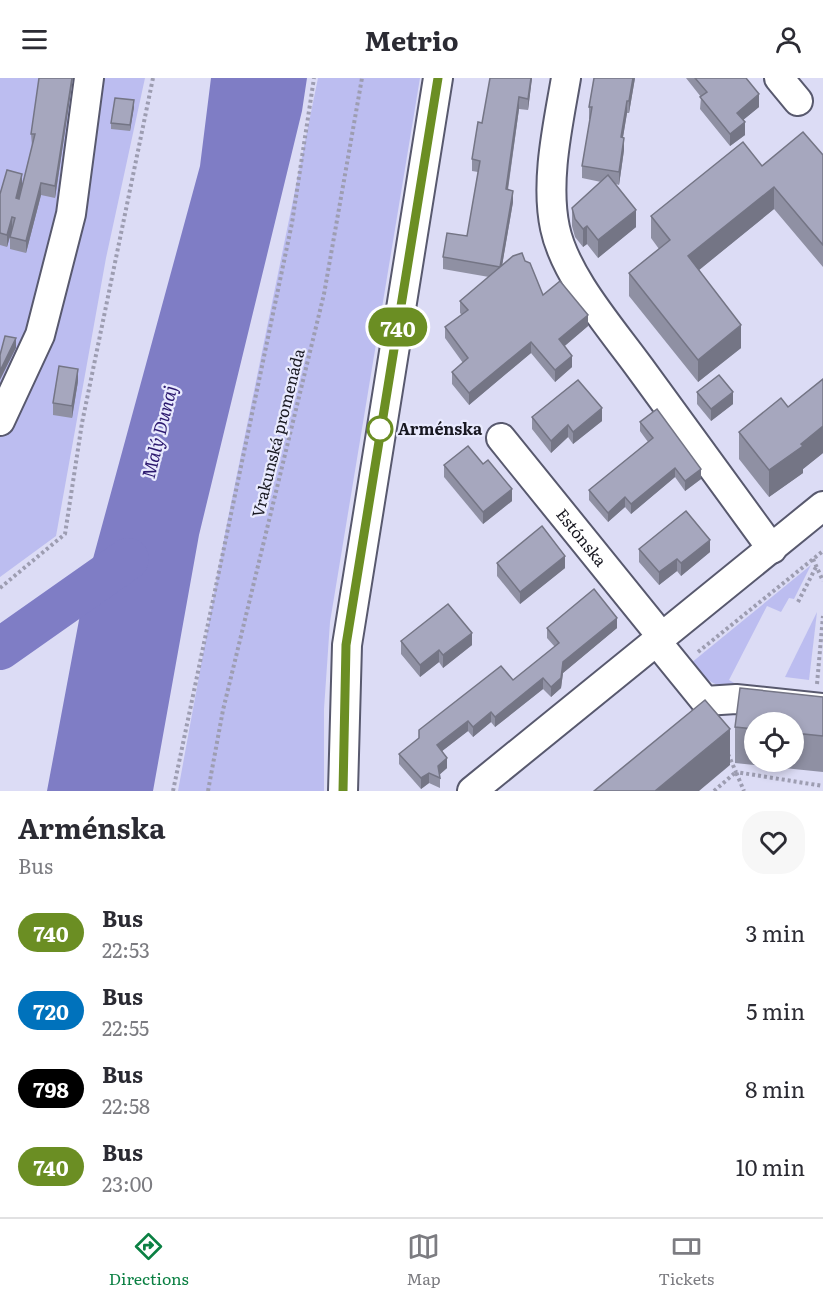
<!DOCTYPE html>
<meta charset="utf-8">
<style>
:root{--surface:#fff;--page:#f7f7f7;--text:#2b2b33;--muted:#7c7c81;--line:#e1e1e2;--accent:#0b8043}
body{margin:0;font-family:Literata,serif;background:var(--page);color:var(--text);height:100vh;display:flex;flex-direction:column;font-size:22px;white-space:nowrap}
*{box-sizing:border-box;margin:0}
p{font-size:20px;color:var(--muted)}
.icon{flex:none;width:33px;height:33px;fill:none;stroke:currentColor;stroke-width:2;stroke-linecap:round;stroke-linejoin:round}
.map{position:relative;height:713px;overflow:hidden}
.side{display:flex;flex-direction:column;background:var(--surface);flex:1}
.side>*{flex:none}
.badge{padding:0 12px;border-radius:20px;font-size:21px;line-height:39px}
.buttons{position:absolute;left:744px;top:634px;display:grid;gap:12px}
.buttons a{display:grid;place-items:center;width:60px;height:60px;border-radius:50%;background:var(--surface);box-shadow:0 3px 9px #0003;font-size:30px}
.map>.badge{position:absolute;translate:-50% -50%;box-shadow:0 0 0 3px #fff}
.round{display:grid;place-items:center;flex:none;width:63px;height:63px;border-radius:24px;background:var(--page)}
.headline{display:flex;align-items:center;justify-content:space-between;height:102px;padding:0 18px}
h1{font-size:28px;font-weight:700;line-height:45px}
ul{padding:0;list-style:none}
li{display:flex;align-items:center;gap:18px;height:78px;padding:0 18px}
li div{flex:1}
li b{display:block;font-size:22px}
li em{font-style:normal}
li .badge{min-width:66px;font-weight:700;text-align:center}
header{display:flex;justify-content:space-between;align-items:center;height:78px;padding:0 18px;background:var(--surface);font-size:27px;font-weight:700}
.tab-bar{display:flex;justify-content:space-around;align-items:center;height:84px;border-top:2px solid var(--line);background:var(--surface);font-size:16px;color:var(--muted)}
.tab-bar a{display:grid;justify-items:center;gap:3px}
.tab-bar .on{color:var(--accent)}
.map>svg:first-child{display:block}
</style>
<header><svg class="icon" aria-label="menu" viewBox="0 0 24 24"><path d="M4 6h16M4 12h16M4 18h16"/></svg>Metrio<svg class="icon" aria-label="person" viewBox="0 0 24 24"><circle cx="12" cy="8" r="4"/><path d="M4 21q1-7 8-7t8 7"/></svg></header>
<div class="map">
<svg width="823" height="713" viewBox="0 0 823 713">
<rect width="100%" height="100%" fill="#dcdcf5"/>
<g fill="#bcbdf0">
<path d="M0,0H145L106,180L56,458L0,499Z"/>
<path d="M318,0H420L330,544L324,631V713H178L227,445Z"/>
<path d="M811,487L794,521L789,520L781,534L767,528L729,602L743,610C715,610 709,605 691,585Z"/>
<path d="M817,534L809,602L785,599Z"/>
</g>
<path fill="#7f7dc5" d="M211,0H307L302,33L199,457L153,713H47L85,510L200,88Z"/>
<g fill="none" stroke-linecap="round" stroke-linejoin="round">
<path stroke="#7f7dc5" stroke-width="42" d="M0,571L128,481"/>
<defs>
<g id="minor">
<path d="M566,0C558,47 545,103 555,150C565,198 611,250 640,290C684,350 728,410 772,471"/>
<path d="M779,0L798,23"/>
<path d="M0,343L40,257L71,136L89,0"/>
<path id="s1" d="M501,360L662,559"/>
<path d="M657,564L705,623L736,621L823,630"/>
<path d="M343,713L347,567L438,0"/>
<path d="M472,713L823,428"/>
</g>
</defs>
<use href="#minor" stroke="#58596e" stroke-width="32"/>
<g stroke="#9d9db1" stroke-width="4" stroke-dasharray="3 3" stroke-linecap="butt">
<path d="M813,481L823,503"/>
<path d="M0,510L65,456L82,345L153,0"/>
<path d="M798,524L816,489"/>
<path d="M698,574L823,473"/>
<path d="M817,606L823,538"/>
<path d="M728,676L736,694L823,708"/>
<path d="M173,713L292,145L314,0"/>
<path d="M208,713L223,632L324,216L362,0"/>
<path d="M714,713L736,694L744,713"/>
</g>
<use href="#minor" stroke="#fff" stroke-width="28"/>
</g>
<g fill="#8f90a3" fill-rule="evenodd">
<path d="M73,0L55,120L41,117L26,175L10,171V159L12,151L7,169L0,167V116L22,108L32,68L31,56Z"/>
<path d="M532,0L528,32L519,31L508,112L513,124L502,187L525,183L543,217L588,248L564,268L572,289L555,304L531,275L469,327L452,306V294L463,285L445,260V249L462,237L460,235V223L489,199L443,191V179L467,158L478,94L472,93V81L482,45Z"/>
<path d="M635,0L629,35H627L623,59L624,72L619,107L616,106L636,149L598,180L587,166L583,169L575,159L572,148V130L601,104L582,100V88L590,41H589V29Z"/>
<path d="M686,0H746L759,29L743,42L745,57L730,68L700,31L701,19Z"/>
<path d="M134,29L130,53L111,51V45Z"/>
<path d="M823,77V189L774,131L699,192L741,270L698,304L629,218V195L659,171L651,160V138L762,88Z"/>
<path d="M823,301V375L803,391V395L769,419L739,381V354L788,329Z"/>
<path d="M78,303L72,340L53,337V325Z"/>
<path d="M697,314L733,326L711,343L697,326Z"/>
<path d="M532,339L602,343L573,366L568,359L551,375L532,351Z"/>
<path d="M640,344L701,401L685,413L675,399L631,436L625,429L608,444L589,422V412L648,364L640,353Z"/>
<path d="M444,387L512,423L483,446L444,399Z"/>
<path d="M639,471L710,474L681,498L677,493L659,507L639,484Z"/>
<path d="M497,485L565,490L520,526L497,498Z"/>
<path d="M547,550H617L563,595L561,610L551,619L543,611L495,649L491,644L473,659L468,653L442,673L447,690L440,696V710L429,705L421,711L399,686V676L513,602L555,569L547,560Z"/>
<path d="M401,563L472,567L443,590L439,584L420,599L401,576Z"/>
<path d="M823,619V694L735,685V649ZM754,645H794V684H754Z"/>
</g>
<g fill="#747585">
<path d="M72,0H73L55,120V108Z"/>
<path d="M531,0H532L528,32V21Z"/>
<path d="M633,0H635L629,35V23Z"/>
<path d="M759,16V29L737,47V35Z"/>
<path d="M519,19V31L506,123V111Z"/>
<path d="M134,22V29L130,53V47Z"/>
<path d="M627,23V35L621,71V59Z"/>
<path d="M745,44V57L730,68V56Z"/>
<path d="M624,60V72L619,107V94Z"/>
<path d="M22,96V108L16,132V120Z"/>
<path d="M41,105V117L26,175V163Z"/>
<path d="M774,109V131L688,201V178Z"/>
<path d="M513,113V124L500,200V189Z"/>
<path d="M636,132V149L598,180V162Z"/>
<path d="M12,139V151L7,169V157Z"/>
<path d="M587,148V166L583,169V151Z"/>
<path d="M588,237V248L559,273V261Z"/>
<path d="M741,247V270L698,304V282Z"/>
<path d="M16,260V270L0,302V293Z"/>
<path d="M531,264V275L469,327V315Z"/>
<path d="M572,278V289L555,304V292Z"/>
<path d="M78,291V303L72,340V328Z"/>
<path d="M733,314V326L711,343V331Z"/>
<path d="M602,330V343L573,366V354Z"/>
<path d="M568,347V359L551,375V363Z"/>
<path d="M823,348V375L803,391V395L769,419V392Z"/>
<path d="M675,390V399L631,436V426Z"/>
<path d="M701,391V401L685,413V403Z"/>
<path d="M512,411V423L483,446V434Z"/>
<path d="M625,419V429L608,444V435Z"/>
<path d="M710,462V474L681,498V485Z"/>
<path d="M565,478V490L520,526V514Z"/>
<path d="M677,481V493L659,507V494Z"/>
<path d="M617,540V550L563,595L561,610L551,619V609L563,584Z"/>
<path d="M472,555V567L443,590V577Z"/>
<path d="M439,572V584L420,599V587Z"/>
<path d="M543,600V611L495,649V639Z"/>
<path d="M491,634V644L473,659V649Z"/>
<path d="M468,643V653L437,677V667Z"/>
<path d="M730,651V687L699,713H655Z"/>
<path d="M447,680V690L438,698V688Z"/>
<path d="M429,695V705L421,711V700Z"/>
</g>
<g fill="#a6a7be" stroke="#747585" stroke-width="1.5">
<path d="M39,0H72L55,108L41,105L26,163L10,159L15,140L12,139L7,157L0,155V116L7,92L22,96L16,120L19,121L35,56H31Z"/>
<path d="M490,0H531L528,21L519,19L506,111L513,113L500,189L513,178L522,175L525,183L530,185L543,217L560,203L588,237L559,261L572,278L555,292L531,264L469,315L452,294L468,280L445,249L468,232L460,223L500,189L443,179L447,155L467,158L480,83L472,81L478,44L482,45Z"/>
<path d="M594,0H633L629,23H627L621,59L624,60L619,94L582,88L592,29H589Z"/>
<path d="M695,0H746L759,16L737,35L745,44L730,56L700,19L707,14Z"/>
<path d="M115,20L134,22L130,47L111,45Z"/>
<path d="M803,54L823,77V167L774,109L688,178L741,247L698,282L629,195L670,162L651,138L743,64L762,88Z"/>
<path d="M608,97L636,132L598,162L587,148L583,151L575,141L572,130Z"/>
<path d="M5,258L16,260L0,293V277Z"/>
<path d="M59,288L78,291L72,328L53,325Z"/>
<path d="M719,297L733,314L711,331L697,314Z"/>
<path d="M823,301V348L801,366L803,368L769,392L739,354L781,320L788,329Z"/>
<path d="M578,302L602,330L573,354L568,347L551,363L532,339Z"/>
<path d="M657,331L701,391L685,403L675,390L631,426L625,419L608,435L589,412L653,360L640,344Z"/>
<path d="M468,368L483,386L488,382L512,411L483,434L444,387Z"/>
<path d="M686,433L710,462L681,485L677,481L659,494L639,471Z"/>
<path d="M542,448L565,478L520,514L497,485Z"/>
<path d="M594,511L617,540L563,584L561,600L551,609L543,600L495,639L491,634L473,649L468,643L437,667L447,680L438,688L440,700L429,695L421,700L399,676L419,660V652L501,588L513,602L559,565L547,550Z"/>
<path d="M448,526L472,555L443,577L439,572L420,587L401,563Z"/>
<path d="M740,610L823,619V658L794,655V645H754V651L735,649Z"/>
<path d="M705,622L730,651L655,713H594Z"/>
</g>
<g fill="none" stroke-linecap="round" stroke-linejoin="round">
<defs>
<path id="line" d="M343,713L346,567L438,0"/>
</defs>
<use href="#line" stroke="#fff" stroke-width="14"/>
<use href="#line" stroke="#6b8e23" stroke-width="9"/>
</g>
<circle fill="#fff" stroke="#6b8e23" stroke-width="3" cx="380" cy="351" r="12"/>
<g text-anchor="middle" stroke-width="4.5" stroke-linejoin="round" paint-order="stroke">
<g font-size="16" font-weight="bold" fill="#181821" stroke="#e9eafe" text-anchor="start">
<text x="398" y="357">Arménska</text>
</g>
<g font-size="16" fill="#181821" stroke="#e9eafe">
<text transform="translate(278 355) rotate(-76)" y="6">Vrakunská promenáda</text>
<text dy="6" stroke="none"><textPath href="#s1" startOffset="128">Estónska</textPath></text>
</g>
<g font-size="18" font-style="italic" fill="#2b186e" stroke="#e9eafe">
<text transform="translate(160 354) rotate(-76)" y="6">Malý Dunaj</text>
</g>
</g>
</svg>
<div class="buttons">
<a><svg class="icon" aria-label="locate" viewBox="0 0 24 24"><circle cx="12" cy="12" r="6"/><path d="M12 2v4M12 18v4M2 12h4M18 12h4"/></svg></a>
</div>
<b class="badge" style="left:398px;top:249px;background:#6b8e23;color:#fff">740</b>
</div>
<section class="side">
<div class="headline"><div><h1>Arménska</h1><p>Bus</p></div><a class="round"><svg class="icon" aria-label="heart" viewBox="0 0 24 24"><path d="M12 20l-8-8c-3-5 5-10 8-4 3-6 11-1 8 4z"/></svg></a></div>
<ul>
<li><span class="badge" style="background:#6b8e23;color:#fff">740</span><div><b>Bus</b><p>22:53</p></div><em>3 min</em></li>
<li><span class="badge" style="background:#0072bc;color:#fff">720</span><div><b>Bus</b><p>22:55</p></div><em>5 min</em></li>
<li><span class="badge" style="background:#000;color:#fff">798</span><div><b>Bus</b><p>22:58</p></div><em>8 min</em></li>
<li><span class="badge" style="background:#6b8e23;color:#fff">740</span><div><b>Bus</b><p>23:00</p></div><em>10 min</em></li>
</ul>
</section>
<nav class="tab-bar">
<a class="on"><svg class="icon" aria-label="directions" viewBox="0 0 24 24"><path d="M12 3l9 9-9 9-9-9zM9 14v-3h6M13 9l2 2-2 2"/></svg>Directions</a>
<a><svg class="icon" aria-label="map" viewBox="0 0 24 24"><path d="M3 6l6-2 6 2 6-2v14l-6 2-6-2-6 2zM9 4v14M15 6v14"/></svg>Map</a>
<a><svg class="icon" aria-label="tickets" viewBox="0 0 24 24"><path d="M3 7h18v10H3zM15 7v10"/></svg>Tickets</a>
</nav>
